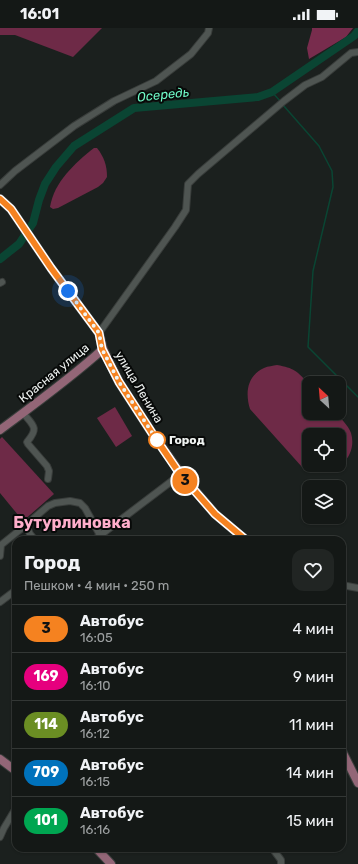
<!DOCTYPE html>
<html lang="ru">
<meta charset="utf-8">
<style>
:root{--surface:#141816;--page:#212523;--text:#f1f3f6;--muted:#9da0a1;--line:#333735}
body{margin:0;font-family:Rubik,sans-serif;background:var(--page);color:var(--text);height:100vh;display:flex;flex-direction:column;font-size:15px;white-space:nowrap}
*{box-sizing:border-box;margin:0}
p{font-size:13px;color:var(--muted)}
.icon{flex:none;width:22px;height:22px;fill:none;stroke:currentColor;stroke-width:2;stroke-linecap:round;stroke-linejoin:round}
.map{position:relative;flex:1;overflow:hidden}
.panel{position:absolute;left:12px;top:508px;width:334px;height:316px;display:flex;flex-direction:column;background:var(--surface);border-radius:12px;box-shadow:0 1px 3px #0004,0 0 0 1px var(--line)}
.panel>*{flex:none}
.badge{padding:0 8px;border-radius:13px;font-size:14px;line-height:26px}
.needle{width:26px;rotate:334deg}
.fabs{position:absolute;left:302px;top:348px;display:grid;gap:8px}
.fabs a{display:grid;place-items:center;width:44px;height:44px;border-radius:8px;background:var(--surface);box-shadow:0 1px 3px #0004,0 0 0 1px var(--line);font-size:20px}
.you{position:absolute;width:20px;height:20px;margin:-10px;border:3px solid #fff;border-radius:50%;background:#1a73e8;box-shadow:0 0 0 6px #1a73e833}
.map>.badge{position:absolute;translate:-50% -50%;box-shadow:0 0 0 2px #fff}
.round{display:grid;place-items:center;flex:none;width:42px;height:42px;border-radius:12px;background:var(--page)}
.head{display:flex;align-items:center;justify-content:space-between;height:68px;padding:0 12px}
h1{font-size:19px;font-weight:700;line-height:30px}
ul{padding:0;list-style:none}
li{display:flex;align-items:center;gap:12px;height:48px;padding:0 12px;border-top:1px solid var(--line)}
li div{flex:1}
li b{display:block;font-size:15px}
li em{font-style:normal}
li .badge{min-width:44px;font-weight:700;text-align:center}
.status{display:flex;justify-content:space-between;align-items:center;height:28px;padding:0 20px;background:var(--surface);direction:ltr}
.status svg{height:11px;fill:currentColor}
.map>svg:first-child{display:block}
</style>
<div class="status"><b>16:01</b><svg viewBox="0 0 49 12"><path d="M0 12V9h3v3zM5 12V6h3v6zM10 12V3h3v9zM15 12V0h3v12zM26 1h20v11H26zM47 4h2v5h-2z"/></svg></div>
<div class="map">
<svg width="358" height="836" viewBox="0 0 358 836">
<rect width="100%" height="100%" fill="#1b201e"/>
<g fill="#6e2a47" fill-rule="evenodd">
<path d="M0,0H102L73,29L15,7H0Z"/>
<path d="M94,120H97C104,129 107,137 107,149L103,155L98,159L58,180L53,181L50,179C54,154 75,135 94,120Z"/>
<path d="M277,337C294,340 297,343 309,356V385H336C341,391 348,397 351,405C358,428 336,449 314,444C310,443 306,441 302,439L250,381C245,365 247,348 264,340C268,338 273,338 277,337ZM309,407H339V437H309Z"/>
<path d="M115,379L132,408L116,419L97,390Z"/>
<path d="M2,409L54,466L23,493L0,465V411Z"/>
</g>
<path fill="#782c4d" d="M312,0H353L346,9L309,31L307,20L312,2Z"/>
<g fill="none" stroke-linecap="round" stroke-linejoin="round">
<g stroke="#0a4533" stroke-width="1.5">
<path d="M272,64L281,74"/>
<path d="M283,77L319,118L332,143L333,159L313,243L308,319L358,369"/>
</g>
<path stroke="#0a4533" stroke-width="8" d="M0,231L19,216L33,195L39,172L45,156L56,139L74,118L134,80L258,69L272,64L354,8L358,3"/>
<defs>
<g id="minor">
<path d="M0,157L15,143L74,98L114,73L156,53L191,26L208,5L209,0"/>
<path d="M0,255L2,254"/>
<path d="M99,305L175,199L186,182L188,156L198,146L284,73L305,57L322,49L351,25L358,24"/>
<path d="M23,385C34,398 39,400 27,414L28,416L47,438L49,443L48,451"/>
<path d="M35,512L30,506L26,497L48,478L55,475L70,473L80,475L85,480L100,507"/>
<path d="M94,512L181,446"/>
<path d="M0,528L1,517L26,497"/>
<path d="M342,557L358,560"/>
<path d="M0,574L16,562"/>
<path d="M0,809L4,800L16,780"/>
<path d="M272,820L281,832V836"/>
</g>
<g id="major">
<path d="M0,171L11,181L51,240L99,305L103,321L119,354L152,405L181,446L215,486L246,512"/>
<path d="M0,402C35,376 71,350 103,321"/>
<path d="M342,723L358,755"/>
<path d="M0,731L16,743"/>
<path d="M96,820L111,836"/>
</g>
</defs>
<use href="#minor" stroke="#393d3b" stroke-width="8"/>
<use href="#major" stroke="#393d3b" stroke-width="10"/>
<use href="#minor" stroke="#4f5552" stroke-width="6"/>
<use href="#major" stroke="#936677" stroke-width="8"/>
</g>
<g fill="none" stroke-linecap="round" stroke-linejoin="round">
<defs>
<path id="line" d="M0,171L11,181L51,240L99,305L102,321L119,354L152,405L180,446L215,486L246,512"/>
</defs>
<use href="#line" stroke="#fff" stroke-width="9"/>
<use href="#line" stroke="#f58220" stroke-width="6"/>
<path stroke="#f0f4f2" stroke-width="4" stroke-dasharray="0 7.2" d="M68,263L99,305L102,321L119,354L157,412"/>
</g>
<circle fill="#fff" stroke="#f58220" stroke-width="2" cx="157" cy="412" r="8"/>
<g text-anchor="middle" stroke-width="4" stroke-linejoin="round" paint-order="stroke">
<g font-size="12" fill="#f0f4f2" stroke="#070908">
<text transform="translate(54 345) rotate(-39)" y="4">Красная улица</text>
<text transform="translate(139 359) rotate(59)" y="4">улица Ленина</text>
</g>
<g font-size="12" font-weight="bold" fill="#f0f4f2" stroke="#070908" text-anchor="start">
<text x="169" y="416">Город</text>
</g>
<g font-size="13" font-style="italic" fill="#6ff9c7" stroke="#070908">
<text transform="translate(163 66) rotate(-6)" y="5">Осередь</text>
</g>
<g font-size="16" font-weight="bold" fill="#ffaecb" stroke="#070908">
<text x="72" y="500">Бутурлиновка</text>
</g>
</g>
</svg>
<div class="fabs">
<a><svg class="needle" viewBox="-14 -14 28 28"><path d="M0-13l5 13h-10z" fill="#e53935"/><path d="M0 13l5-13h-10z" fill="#9da0a1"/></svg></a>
<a><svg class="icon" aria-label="locate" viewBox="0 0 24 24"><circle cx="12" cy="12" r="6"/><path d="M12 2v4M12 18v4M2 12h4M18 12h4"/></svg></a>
<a><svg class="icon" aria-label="layers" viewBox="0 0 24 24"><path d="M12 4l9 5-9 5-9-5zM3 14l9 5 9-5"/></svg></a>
</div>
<div class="you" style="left:68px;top:263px"></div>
<b class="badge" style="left:185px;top:453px;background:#f58220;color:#111">3</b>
<section class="panel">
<div class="head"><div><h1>Город</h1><p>Пешком · 4 мин · 250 m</p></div><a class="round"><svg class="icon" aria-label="heart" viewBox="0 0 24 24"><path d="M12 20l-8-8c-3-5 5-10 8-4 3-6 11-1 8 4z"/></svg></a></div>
<ul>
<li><span class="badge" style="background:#f58220;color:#111">3</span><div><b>Автобус</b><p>16:05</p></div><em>4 мин</em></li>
<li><span class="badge" style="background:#e6007e;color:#fff">169</span><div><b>Автобус</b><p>16:10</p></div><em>9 мин</em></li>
<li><span class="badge" style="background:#6b8e23;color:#fff">114</span><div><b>Автобус</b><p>16:12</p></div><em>11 мин</em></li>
<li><span class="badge" style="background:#0072bc;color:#fff">709</span><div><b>Автобус</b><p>16:15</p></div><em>14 мин</em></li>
<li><span class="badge" style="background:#00a651;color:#fff">101</span><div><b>Автобус</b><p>16:16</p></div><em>15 мин</em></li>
</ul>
</section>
</div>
